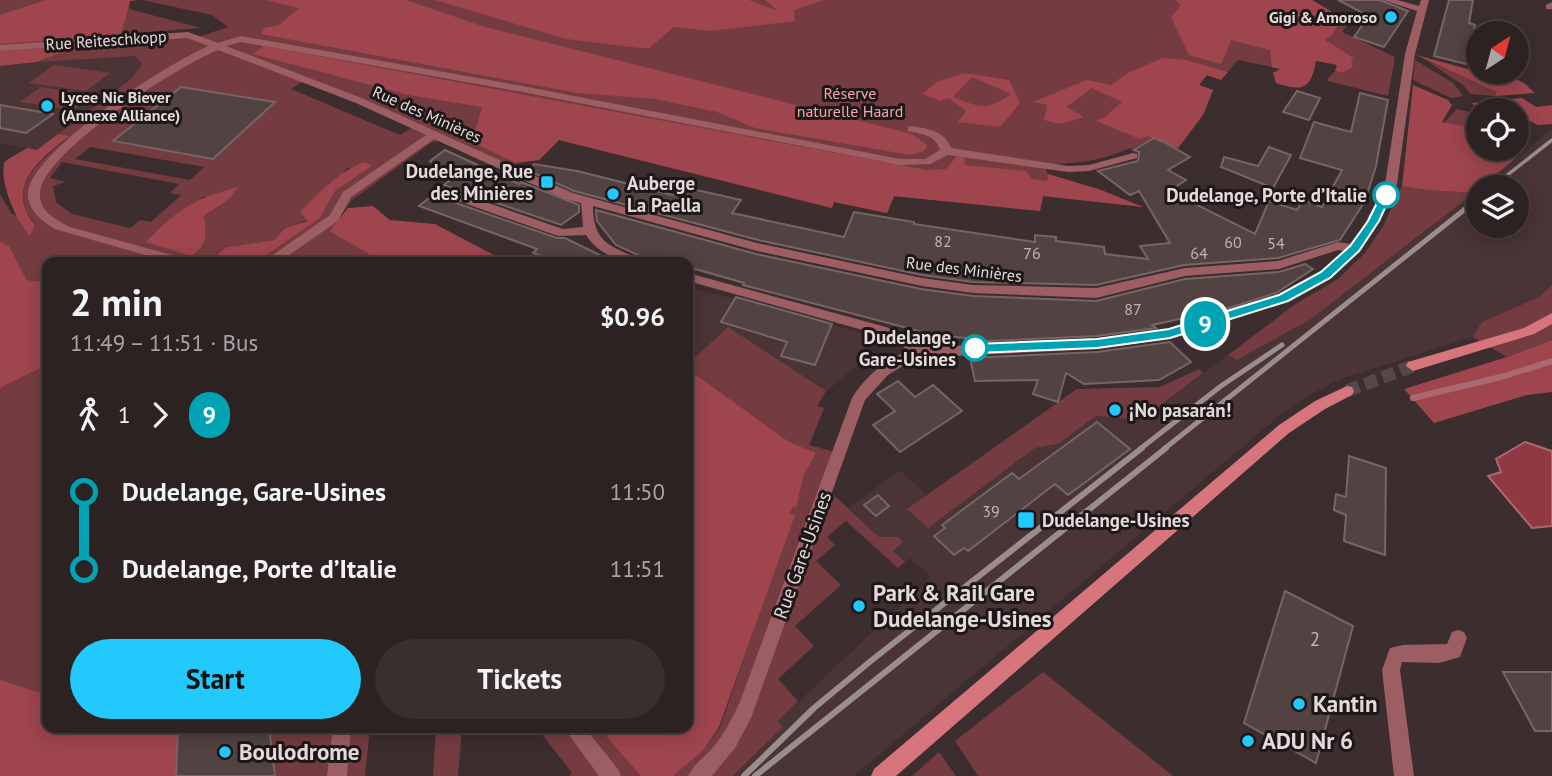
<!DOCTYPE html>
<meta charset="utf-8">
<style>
:root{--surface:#2d2222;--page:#392f2f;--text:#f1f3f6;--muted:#a7a4a5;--line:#483f40;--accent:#21c9fd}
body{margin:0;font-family:"PT Sans",sans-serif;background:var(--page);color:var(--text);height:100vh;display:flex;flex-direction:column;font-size:26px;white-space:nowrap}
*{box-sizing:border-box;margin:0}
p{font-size:23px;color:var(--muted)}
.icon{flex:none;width:38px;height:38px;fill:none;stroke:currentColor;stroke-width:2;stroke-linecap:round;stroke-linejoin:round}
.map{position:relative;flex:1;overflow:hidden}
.side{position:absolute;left:42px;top:257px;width:651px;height:476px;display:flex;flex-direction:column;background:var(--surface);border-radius:14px;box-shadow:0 4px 18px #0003,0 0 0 2px var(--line)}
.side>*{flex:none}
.badge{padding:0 14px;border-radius:23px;font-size:24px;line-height:46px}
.needle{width:46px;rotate:36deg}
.buttons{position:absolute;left:1466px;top:21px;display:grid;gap:14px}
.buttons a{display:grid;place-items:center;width:63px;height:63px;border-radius:50%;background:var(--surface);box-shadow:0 4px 18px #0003,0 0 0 2px var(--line);font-size:35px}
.map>.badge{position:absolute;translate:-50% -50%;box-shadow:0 0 0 4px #fff}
.legs{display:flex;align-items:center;gap:10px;height:77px;padding:0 28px;font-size:23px}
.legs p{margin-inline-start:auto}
.head{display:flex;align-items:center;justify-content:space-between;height:119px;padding:0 28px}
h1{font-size:38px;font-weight:700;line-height:52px}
.primary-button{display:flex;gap:14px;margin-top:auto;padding:14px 28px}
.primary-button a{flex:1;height:80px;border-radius:42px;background:var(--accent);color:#111;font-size:28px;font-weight:700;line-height:80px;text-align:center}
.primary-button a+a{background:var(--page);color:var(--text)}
ul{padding:0 28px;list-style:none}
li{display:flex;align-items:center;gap:24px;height:77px;font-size:26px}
li i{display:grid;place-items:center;width:10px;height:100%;margin:0 9px;background:currentColor}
li i::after{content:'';width:18px;height:18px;margin:-9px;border:5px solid;border-radius:50%;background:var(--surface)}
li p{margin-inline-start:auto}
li:first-child i{background:linear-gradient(#0000 50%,currentColor 0)}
li:last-child i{background:linear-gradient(currentColor 50%,#0000 0)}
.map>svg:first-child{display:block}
</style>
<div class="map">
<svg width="1552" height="776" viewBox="0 0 1552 776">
<rect width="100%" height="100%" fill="#3c2d2e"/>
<g fill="#4a3435">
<path d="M118,55L135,56L142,64L131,79L37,150L0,143V66Z"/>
<path d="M1552,129V285L1539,297L1482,322L1472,337L1338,380L1306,397L1279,416L854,776H733L783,727L778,721L931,577L910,558L905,562L848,508L900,470L927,495L908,509L1016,463L1035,448L1058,444L1096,416L1141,420L1228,355L1237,360L1311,319L1479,189V226H1517V187H1481Z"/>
<path d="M688,287L874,336L867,341L863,352L865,359L821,396L817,406L824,408L808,450L688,369Z"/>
</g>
<g fill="#743c40" fill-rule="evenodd">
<path d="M0,0H137L130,1L129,9L201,28L135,33L132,37L195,38L228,27L212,15L142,0H1312L1342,18L1347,25L1342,32L1395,57L1388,96L1328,81V78L1335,71L1343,73L1351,61L1350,54L1281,69L1238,60L1221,80L1207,75L1199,85L1213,90L1203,115L1178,148L1154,138L1134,150L1130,148C1101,161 1076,164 1044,164L1048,174L1101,190L1143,207L1043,196L1040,211L894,196L887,213L834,202L832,208L559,140L539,160L516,163L507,169L448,140L432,142L352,200L329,231L382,262H257L320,218L335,191L372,166L347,168L308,220L285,228L274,240L226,247L218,254L223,262H47V282L27,280L9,246L0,241V194L11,213L35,225C4,186 41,160 70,136L58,134L131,79L142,64L135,56L37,62L66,50L55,47L0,51ZM305,80L415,126L400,135L291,89ZM181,87L274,103L213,159L114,142ZM90,147L204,167L190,180L75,159ZM62,162L179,184L170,193L181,195L151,222L140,220L130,228L72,214L56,202L53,186L66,182L50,178ZM202,197L229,199L204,216C207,233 208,247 191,256Z"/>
<path d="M1415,60L1453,83L1463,96L1451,98L1413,80Z"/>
<path d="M1426,60L1496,92V96L1470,94L1464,86Z"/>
<path d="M54,65L110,73L86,91L29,83Z"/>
<path d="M41,87L93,95L73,110L20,102Z"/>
<path d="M1457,109L1479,114V129L1444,123Z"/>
<path d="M1402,186C1426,191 1449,191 1474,193L1311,319L1237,360L1228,355L1294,305L1338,279L1365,253L1383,226Z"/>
<path d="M1552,285V340L1507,357L1472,337L1482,322L1539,297Z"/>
<path d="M728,327L826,391L817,406L824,408L809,445L839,453L826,488L879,537H898L903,542L893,551L905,562L898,568L846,521L827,537L835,545L816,561L841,585L795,626L814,646L778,679L798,701L778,721L783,727L733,776H673L703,751L720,727L794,515L790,513L793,507H796L804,475L816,453L788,441L688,369V364Z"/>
<path d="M47,365V728H370L365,776H0V388Z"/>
<path d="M1199,369L1203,373L1141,420L1096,416L1058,444L1035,448L928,528L907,509L1077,389L1160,387Z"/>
<path d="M1043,672L1173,776H978L955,741Z"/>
<path d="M436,728H462L458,776H433Z"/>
<path d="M537,728H596L610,739L641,776H569L572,773Z"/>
<path d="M939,752L956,776H912Z"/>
</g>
<g fill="#9e454e" fill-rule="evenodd">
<path d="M46,0H137L130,1L121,35L0,44V15Z"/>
<path d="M265,0H406L485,27L912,134L927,145L924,151L910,155L755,128L717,112L655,99L577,93L261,34L264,28L279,25L299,8Z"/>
<path d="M435,0H749L778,11L765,0H824L794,10L795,21L710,31L674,27L649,48H639L566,39Z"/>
<path d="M1176,0H1312L1342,18L1332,35L1325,40L1354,58L1351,61L1353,67L1342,73L1335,71L1337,65L1316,61C1311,89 1303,92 1276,83L1273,73L1280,69L1272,67L1270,50L1231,40L1221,64L1189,55L1171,17L1181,5Z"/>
<path d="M264,46L927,170L946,169L958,155L964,156L965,165L1026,171L1032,179L1047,181L1048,174L1101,190L1143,207L1043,196L1040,211L894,196L887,213L834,202L832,208L559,140L539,160L516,163L472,142L482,107L408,95L253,54Z"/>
<path d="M55,47L67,50L37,62L0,66V51Z"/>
<path d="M1416,55L1479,72H1501L1524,83L1535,93L1496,96V92Z"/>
<path d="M1162,58L1186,60L1228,72L1221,80L1207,75L1199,85L1213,90L1203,115L1178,148L1148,136L1140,139L1096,121L1105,117L1122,102L1092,88L1066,107L1084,117L1059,124L1044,120L1047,105L1033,102L1087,80L1111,85L1126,74Z"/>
<path d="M964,73L1009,80L1020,103L1000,127L958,122L966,111L949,98L940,101L922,94L937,82ZM972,77L1011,94C986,112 980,107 953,97Z"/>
<path d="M1413,85L1448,100L1452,105L1442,122L1479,129V149H1515L1516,158L1474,193C1449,191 1426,191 1402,186Z"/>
<path d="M1522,98L1536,107L1552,105V124L1538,125L1517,115V110L1475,107L1472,103Z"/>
<path d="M58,134L70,136C40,158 4,187 35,225L30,236C16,220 0,185 4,163C9,157 20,153 27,148L37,150Z"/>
<path d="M364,162L372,166L335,191L320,218L257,262H223L218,254L226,247L274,240L285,228L308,221L300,212C320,192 338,172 364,162Z"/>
<path d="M238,187L229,199L204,216C207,233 208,247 191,256L146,242C178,209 193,199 238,187Z"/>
<path d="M373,206L390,220L435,224L507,262H382L329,231L348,208Z"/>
<path d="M0,241L9,246L27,280L47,282V365L0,388Z"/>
<path d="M1552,340V392L1527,395L1434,423L1404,389L1507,357Z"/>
<path d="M688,369L788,441L816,453L804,475L796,508L793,507L790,513L795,515L719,727L703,751L673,776H641L606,736L612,728H688V591L691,585L688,583Z"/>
<path d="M0,680L37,692L47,691V728H178L176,776H0Z"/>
</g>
<path fill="#913943" stroke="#aa6971" stroke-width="2" d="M1525,442L1552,451V526L1532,528L1488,476L1501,472L1496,459Z"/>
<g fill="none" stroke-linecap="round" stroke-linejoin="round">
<path stroke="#aa6971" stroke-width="6" d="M1413,398L1501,377L1552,361"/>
</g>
<g fill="#524242" stroke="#766565" stroke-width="2">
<path d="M1338,0H1380L1408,11L1384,47L1354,37L1369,16Z"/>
<path d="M1449,0H1473L1469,23L1475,25L1466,64L1434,56Z"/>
<path d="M181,87L275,102L213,159L113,141Z"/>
<path d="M1297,91L1320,98L1309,120L1283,112Z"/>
<path d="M1360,93L1388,100L1376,166L1365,201L1340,240L1278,258L1184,265L1096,285L973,282L922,275L758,240L574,191L529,171L534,164L577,171L681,197L688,188L741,200L732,213L844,237L854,212L914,222V224L1035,242V235L1056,237V241L1104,247L1105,254L1148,259L1140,246L1170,243L1139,191L1130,195L1098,171L1138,161L1139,152L1134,150L1154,138L1164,142L1190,157L1168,170L1186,180L1169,191L1255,234L1269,201L1297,210L1303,200L1322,207L1342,170L1300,158L1314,122L1351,132Z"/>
<path d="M0,105L53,114L26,133L0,128Z"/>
<path d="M1269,147L1291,155L1273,188L1221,167L1224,157L1258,166Z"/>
<path d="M445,150L519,184L521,182L579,205V212L561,225L444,185L458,174L430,161Z"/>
<path d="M433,195L557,238H565L614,262H556L533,253L537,249L419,206Z"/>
<path d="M596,210L756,254L921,289L973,296L1096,301L1185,279L1279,272L1305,264L1313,269L1276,293L1226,309L1152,325L1156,328L1097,336L967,342L966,338L934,335L743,285L744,283L688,267V262H646L642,257L616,245L597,221Z"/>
<path d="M736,297L832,324L815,365L781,356L787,342L721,322Z"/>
<path d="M1170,342L1191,362L1159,380L1084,384L1066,373L1058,402L1033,394L1038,380L975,381L970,358L1097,352Z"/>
<path d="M898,381L915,397L933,385L962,411L900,452L873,425L895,411L877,394Z"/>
<path d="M1097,422L1130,449L1068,495L1055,484L968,551L964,548L954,555L934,536L945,528L942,525L1012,473L1019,479Z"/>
<path d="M1349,456L1386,468L1385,555L1344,541L1346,515L1334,510L1336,494L1346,497Z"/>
<path d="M878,495L889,506L876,516L864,505Z"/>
<path d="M1285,591L1353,626L1316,763L1244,723Z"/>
<path d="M1503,672H1552V731H1535Z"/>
<path d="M178,728H269L275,776H176Z"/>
</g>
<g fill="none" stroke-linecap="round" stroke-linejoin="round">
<path stroke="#554748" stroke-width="13" stroke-dasharray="13 6" stroke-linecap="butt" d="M1347,391L1413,366"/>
<g fill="#9c5e62" fill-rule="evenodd">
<path d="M1383,0H1397L1419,6L1421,0H1429L1415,54L1397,184L1369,238L1329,278L1289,301L1170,339L1097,349L916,358L888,375L865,400L751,718L735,748L712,776H688C693,764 707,756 715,745C726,731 734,715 741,699L852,398C865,376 886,360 909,350L877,334L688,281V273L886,327L908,336L926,347L1097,339L1170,329L1279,295L1321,272L1344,251L1338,250L1279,269L1185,276L1096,298L973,293L922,286L757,251L593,206C593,243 611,247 641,259L643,262C622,264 598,254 586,235L558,236L435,193V187L439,186L563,229L583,227L581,203L565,199L434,139L351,197L338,221L279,262H265L267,259L330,215L343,192L426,135L356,103L218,50C180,65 42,152 40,193C39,212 56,220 70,227L186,259L188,262H169L55,229C41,221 23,206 29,187C44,143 166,64 209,46L187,38L0,51V45L188,32L218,43L241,36L517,85L900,159H925L940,150C936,135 922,134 908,131V127L912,126C928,129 945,131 951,148L1068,166L1089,165L1133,153L1137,154V158L1089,171L1068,172L948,155L930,164L900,165L517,91L241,42L226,46L364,99L573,193L757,243L922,278L973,285L1096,288L1185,268L1278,261L1338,242L1351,244L1360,233L1385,184L1405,54L1417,11Z"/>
<path d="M1552,2V9H1546V5Z"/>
<path d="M1458,630L1464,632L1467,638L1460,657L1439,663L1402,662L1400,670L1414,776H1394L1382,670L1390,648L1403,645L1447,644L1452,632Z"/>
<path d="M333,728H351L347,776H327Z"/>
<path d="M564,728H585L618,769L621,776H599Z"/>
</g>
<g fill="#d7757d" fill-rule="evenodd">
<path d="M1552,313V324L1534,334L1413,371L1406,366L1408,362L1524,328Z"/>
<path d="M1347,386L1352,387L1354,391L1352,395L1325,409L1289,433L896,776H871L874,769L1279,425L1315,401Z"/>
</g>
<path stroke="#9a8d8e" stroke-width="3.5" d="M1492,187L1552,140"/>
<g stroke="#9a8d8e" stroke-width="5">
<path d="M1140,449L1221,386L1282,345"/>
<path d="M1164,449L1479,198"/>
</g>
<g stroke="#9a8d8e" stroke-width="6">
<path d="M744,776L814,708L872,660L1142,448"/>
<path d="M755,776L1166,448"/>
</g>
</g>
<path fill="#00a3b4" stroke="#fff" stroke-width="2" d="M1386,192L1391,195L1379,221L1359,251L1330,278L1288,301L1170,338L1097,348L975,353L968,348L975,344L1097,339L1169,329L1279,295L1321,272L1350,246L1368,221L1382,193Z"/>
<g fill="#21c9fd" stroke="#1e1718" stroke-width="2.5">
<circle cx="1391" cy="17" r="7"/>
<circle cx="47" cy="106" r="7"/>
<rect x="540" y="175" width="14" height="14" rx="3.5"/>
<circle cx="613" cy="194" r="7"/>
<circle cx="1115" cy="410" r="7"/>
<rect x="1017" y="511" width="18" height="18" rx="3.5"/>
<circle cx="859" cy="606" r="7"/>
<circle cx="1299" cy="704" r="7"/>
<circle cx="1248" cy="741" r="7"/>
<circle cx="225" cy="752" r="7"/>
</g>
<g fill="#fff" stroke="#00a3b4" stroke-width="3.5">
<circle cx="1386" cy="195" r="12"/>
<circle cx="975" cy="348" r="12"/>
</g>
<g text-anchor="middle" stroke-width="6" stroke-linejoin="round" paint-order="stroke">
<g font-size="16" font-weight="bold" fill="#e5dadb" stroke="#1e1718" text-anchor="end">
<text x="1377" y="23">Gigi &amp; Amoroso</text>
<text x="61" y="103" text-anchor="start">Lycee Nic Biever<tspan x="61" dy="18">(Annexe Alliance)</tspan></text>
</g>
<g font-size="16" fill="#e5dadb" stroke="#1e1718">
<text transform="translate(106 40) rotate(-4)" y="6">Rue Reiteschkopp</text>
<text transform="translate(427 114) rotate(24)" y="6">Rue des Minières</text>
<text transform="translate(964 269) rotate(7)" y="6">Rue des Minières</text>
</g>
<g font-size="16" fill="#f3a8ab" stroke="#1e1718">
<text x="850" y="99">Réserve<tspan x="850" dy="18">naturelle Haard</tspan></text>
</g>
<g font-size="16" fill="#c0b4b5">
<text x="943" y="247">82</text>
<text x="1233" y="248">60</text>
<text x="1276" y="249">54</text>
<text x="1032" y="259">76</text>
<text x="1199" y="259">64</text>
<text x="1133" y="315">87</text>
<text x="991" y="517">39</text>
</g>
<g font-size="19" font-weight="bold" fill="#e5dadb" stroke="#1e1718" text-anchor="start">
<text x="533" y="178" text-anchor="end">Dudelange, Rue<tspan x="533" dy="22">des Minières</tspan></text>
<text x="627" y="190">Auberge<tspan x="627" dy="22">La Paella</tspan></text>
<text x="1129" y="417">¡No pasarán!</text>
<text x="1042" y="527">Dudelange-Usines</text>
</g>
<g font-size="19" font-weight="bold" fill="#e5dadb" stroke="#1e1718" text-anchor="end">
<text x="1367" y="202">Dudelange, Porte d’Italie</text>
<text x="956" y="344">Dudelange,<tspan x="956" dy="22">Gare-Usines</tspan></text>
</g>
<g font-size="19" fill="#e5dadb" stroke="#1e1718">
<text transform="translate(802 555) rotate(-70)" y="7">Rue Gare-Usines</text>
</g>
<g font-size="19" fill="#c0b4b5">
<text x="1315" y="646">2</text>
</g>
<g font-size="23" font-weight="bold" fill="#e5dadb" stroke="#1e1718" text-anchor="start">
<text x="873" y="601">Park &amp; Rail Gare<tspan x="873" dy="26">Dudelange-Usines</tspan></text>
<text x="1313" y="712">Kantin</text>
<text x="1262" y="749">ADU Nr 6</text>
<text x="239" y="760">Boulodrome</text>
</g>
</g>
</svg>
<div class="buttons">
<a><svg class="needle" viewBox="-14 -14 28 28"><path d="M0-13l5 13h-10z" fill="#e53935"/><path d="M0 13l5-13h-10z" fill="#a7a4a5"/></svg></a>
<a><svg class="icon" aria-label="locate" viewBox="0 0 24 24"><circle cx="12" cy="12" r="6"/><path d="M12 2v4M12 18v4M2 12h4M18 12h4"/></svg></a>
<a><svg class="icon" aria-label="layers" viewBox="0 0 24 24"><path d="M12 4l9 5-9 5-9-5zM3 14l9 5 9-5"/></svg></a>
</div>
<b class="badge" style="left:1205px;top:324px;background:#00a3b4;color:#fff">9</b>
<section class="side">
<div class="head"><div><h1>2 min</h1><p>11:49 – 11:51 · Bus</p></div><b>$0.96</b></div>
<div class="legs"><svg class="icon" aria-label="walk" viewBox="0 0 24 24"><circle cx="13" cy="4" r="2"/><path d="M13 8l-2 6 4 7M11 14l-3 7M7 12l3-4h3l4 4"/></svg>1<svg class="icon" aria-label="forward" viewBox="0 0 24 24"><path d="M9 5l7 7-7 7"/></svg><b class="badge" style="background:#00a3b4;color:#fff">9</b></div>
<ul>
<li><i style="color:#00a3b4"></i><b>Dudelange, Gare-Usines</b><p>11:50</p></li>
<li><i style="color:#00a3b4"></i><b>Dudelange, Porte d’Italie</b><p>11:51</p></li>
</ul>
<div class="primary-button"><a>Start</a><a>Tickets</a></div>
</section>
</div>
